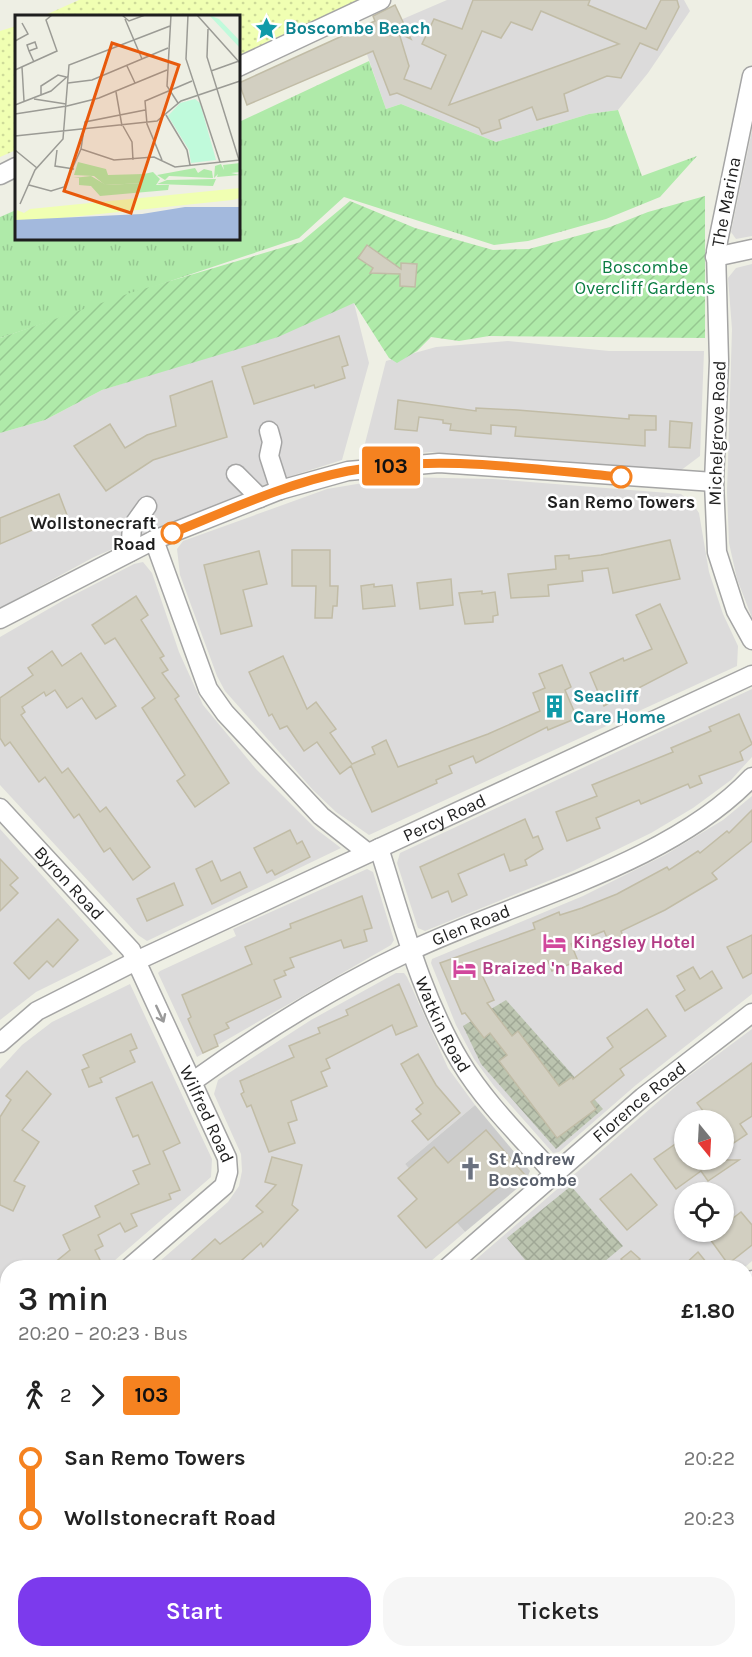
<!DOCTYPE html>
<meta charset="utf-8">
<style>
:root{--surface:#fff;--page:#f6f6f6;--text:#222;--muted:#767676;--accent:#7c3aed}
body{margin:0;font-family:Karla,sans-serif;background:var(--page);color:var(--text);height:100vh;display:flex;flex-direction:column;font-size:22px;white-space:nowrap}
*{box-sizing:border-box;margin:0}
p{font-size:20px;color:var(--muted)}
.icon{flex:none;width:33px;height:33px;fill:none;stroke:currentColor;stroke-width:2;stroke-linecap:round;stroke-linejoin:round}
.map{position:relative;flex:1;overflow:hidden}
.sheet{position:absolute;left:0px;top:1260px;width:753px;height:398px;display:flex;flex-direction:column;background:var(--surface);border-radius:24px 24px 0 0;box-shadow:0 2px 4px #0004}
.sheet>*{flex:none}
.badge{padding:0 12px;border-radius:4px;font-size:21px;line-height:39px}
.needle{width:39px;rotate:162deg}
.tools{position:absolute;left:674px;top:1110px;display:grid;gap:12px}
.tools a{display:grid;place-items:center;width:60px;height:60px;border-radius:50%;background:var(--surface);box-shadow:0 2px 4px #0004;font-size:30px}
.map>.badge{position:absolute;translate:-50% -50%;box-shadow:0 0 0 3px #fff}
.legs{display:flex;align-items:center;gap:9px;height:66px;padding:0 18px;font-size:20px}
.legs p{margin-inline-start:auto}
.head{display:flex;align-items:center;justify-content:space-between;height:102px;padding:0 18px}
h1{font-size:33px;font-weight:600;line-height:45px}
.button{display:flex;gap:12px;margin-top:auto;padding:12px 18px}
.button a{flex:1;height:69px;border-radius:24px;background:var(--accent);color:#fff;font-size:24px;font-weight:600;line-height:69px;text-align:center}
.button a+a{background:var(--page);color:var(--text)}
ul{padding:0 18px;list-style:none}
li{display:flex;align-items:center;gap:21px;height:60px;font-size:22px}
li i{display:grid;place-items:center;width:9px;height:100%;margin:0 8px;background:currentColor}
li i::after{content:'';width:15px;height:15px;margin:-8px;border:4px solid;border-radius:50%;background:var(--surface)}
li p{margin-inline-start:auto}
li:first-child i{background:linear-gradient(#0000 50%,currentColor 0)}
li:last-child i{background:linear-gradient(currentColor 50%,#0000 0)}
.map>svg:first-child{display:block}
</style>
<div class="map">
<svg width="752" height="1657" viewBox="0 0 752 1657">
<defs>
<pattern id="construction-cross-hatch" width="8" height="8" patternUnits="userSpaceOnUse" patternTransform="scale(1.5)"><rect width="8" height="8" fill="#bbc4af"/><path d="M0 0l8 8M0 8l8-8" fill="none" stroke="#a0a896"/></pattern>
<pattern id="grass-tufts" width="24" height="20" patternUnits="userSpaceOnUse" patternTransform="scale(1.5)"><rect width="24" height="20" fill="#afeaa9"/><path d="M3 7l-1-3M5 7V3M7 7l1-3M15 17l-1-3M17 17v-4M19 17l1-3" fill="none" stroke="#96c891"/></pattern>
<pattern id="sand-dots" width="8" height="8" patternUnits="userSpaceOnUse" patternTransform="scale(1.5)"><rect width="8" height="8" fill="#f0ffb2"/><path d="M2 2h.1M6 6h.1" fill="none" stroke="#cdda99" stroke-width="1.8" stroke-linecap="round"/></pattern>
<pattern id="garden-furrows" width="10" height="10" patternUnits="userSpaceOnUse" patternTransform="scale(1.5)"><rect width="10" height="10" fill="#afeaa9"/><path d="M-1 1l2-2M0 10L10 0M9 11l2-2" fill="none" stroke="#96c891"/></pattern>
</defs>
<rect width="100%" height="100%" fill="#eeefe4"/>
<g fill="#dcdbdb" fill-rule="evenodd">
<path d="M447,0H684L690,11L648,73L618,110L589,114L496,142L401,104L386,109L361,37Z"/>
<path d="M752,130V236L736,239L731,232Z"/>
<path d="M752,264V618L737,579L729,543L727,492L732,329L728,278L736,268Z"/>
<path d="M354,303L369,363L342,460L260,486L94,557L0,608V433L45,420L102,390L227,351Z"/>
<path d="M508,341L609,351H704L700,456L680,471L430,452L361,459L386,361L436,347Z"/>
<path d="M399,477L493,479L681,494L693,504L699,513L709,572L723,614L738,646L737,666L369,835L336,812L313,790L225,691L217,676L180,575L177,549L183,541L327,489Z"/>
<path d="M143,562L152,573L179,652L203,705L256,769L316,829L341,848L147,941L138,935L0,785V637L64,600L134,564Z"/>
<path d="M752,689V757L731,780L693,808L651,833L573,871L425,931L418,928L397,863L400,853Z"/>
<path d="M752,796V994L636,1085L559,1152L553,1153L494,1086L474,1059L456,1025L431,963L432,959L583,896L665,855L723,820Z"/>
<path d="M0,829L113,954L36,992L0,1020Z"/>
<path d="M367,869L373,872L394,940L391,945L197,1057L158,973L160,971L236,936L233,929Z"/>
<path d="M396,973H404L407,977L448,1068L475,1105L405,1164L465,1232L424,1267L152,1268L228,1202L239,1186L242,1171L241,1154L214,1094L218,1080L311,1020Z"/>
<path d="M130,984L212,1159L211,1177L107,1267L8,1268L7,1327L0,1322V1069L22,1045L52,1022Z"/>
<path d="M752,1029V1261L745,1267L466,1268L682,1081ZM684,1120H723V1160H684ZM684,1192H723V1232H684Z"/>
<path d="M752,1296V1415L746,1421V1301Z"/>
<path d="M7,1391L8,1650H110L111,1657H0V1398Z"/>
<path d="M138,1650H299L291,1657H139Z"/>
<path d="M341,1650H427L433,1657H332Z"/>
</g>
<path fill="#f0dfd2" d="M746,1646L752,1657H650L658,1650H746Z"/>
<path fill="#ccc" d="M475,1105L530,1171L526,1181L465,1232L405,1164Z"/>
<g fill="url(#construction-cross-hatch)">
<path d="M506,1000L603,1109L556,1149L481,1064L463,1026Z"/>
<path d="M571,1186L623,1246L598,1267H531L507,1238Z"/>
<path d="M752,1568V1635L746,1628V1574Z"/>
</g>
<path fill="url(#grass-tufts)" d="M369,61L386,109L401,104L496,142L589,114L618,110L642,176L697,156L660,197L606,219L528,241L494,245L344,197L299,238L0,338V217L16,210V238H238L239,122Z"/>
<g fill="url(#sand-dots)">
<path d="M79,0H358L239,55L238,16H43Z"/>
<path d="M16,26V150L0,157V31Z"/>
</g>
<path fill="url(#garden-furrows)" d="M705,196V338L489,336L459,341L431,337L417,351L397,363L389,358L354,303L278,337L102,390L45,420L0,433V338L133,292L301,242L350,201L415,228L493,250L529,249L610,227L648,212Z"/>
<g fill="#eaeaea">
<path d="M752,1415V1533L746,1539V1421Z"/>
<path d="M480,1650H616L608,1657H472Z"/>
</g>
<g fill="#d2cfc1" stroke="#c1bca6" stroke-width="1.5" fill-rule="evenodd">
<path d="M473,0H590L588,5L646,29L661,0H677L679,7L657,50L640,43L621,78L607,76L564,94L568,111L537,120L532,107L499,120L501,128L482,134L479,128L397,93L390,95L373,51L247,105L239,83L375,21L373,16L395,5L411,39L399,33L409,66L404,79L431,89L446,55L422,44L434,19L462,29ZM541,11L619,44L449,105L482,31L501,38L511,22L532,30Z"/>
<path d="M367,245L401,269V263L417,264L415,287L400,286V274L370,273L373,268L358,258Z"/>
<path d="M339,336L348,365L342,367L345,378L315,388L314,385L254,404L242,367Z"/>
<path d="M212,381L227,437L153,460L106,491L74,446L110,424L125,448L147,435L176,426L170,396Z"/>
<path d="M398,400L476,411V408L517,410L629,419V415L656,416V430H645V446L515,436L516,427L491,425V434L450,430L451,424L443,423V420L419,417L417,431L395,429Z"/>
<path d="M670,421L692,423L690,448L669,447Z"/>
<path d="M59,494L67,515L0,544V518Z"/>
<path d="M670,540L680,579L613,593L608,568L582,571L583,581L548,585L549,596L511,598L508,574L556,569L555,556L569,555V559L601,555Z"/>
<path d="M292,550H330V586H338L337,606H333L332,618H315L316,586H292Z"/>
<path d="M259,551L267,584L243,590L252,626L221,634L204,565Z"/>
<path d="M451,579L453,605L420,609L417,583Z"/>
<path d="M374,584V587L392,585L395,606L363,609L361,586Z"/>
<path d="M482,591V594L495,592L498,615L493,616V622L465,624L459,593Z"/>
<path d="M136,596L148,615L141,620L164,656L160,658L168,670L162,673L179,696L175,699L229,783L195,807L177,781L185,775L142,708L155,698L115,638L105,644L92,625Z"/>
<path d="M660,604L687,663L604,706L590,673L623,658L624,661L652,649L636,615Z"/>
<path d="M52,651L62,666L81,653L116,706L96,719L82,698L67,708L55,690L46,696L44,692L22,707L25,712L21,715L62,773L68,768L100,812L106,807L150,867L133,880L110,848L104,852L79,814L74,818L45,777L39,782L10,742L5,746L0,738V698L33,675L28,668Z"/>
<path d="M283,656L307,709L316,702L336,729L330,733L352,764L375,754L372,747L386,740L398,767L488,734L540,711L533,693L545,688L539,674L562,665L571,687L565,690L577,718L548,730L547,727L476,763L473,756L449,766L452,773L436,780L437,783L372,812L351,766L340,774L317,742L304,751L287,726L280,729L272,714L269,716L249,672Z"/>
<path d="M739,714L752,744L740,752L743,760L699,776L702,783L690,788L688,784L641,804L639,800L596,818L600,828L567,841L556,812L597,796L592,785L673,752L671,748L711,731L709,727Z"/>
<path d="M752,810V841L712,873L717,879L665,910L621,931L626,943L612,949L604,931L571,944L578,961L552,971L548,961L512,974L509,965L482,975L494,1000L487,1003L512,1036L518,1031L559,1086L572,1077L573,1079L613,1047L607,1038L647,1009L666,1036L620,1069L624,1075L591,1102L596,1109L557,1138L499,1061L507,1055L490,1033L484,1038L465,1013L462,1014L440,963L535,929L533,923L559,912L560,915L582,908L617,894L667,867L669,870L698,851L700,853L727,831L729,833Z"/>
<path d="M525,819L533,838L538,836L543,849L525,860L527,865L510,871L504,854L458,874L467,895L452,902L448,891L432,898L420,867Z"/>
<path d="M290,830L297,844L302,841L310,857L275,875L272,870L267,873L254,848Z"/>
<path d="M0,859L18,878L10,885L18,893L0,911Z"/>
<path d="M212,861L221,881L240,872L247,887L212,904L196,869Z"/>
<path d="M174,883L183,905L147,921L137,899Z"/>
<path d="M362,896L372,928L364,930L367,941L344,948L341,940L290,958L294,967L284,971L286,975L274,980L281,997L226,1023L229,1028L214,1035L218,1046L203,1053L188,1019L191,1017L182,995L252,964L245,947L291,928L290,924Z"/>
<path d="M58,919L78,940L53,967L47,961L29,979L14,963Z"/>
<path d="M752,935V973L743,978L727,947Z"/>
<path d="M693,967L700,979L712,971L722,988L685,1011L676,996L685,990L677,976Z"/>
<path d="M399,984L417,1026L396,1035L392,1025L326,1059L330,1068L321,1072L327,1086L291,1101L297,1120L288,1123L295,1143L269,1152L251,1105L247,1107L241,1094L244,1092L240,1081L294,1057L289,1046L320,1033L318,1028L348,1015L346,1010Z"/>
<path d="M131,1034L137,1048L130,1051L135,1062L100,1078L102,1082L89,1087L82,1070L89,1067L83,1055Z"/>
<path d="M418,1054L436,1085L460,1113L428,1140L412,1121L421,1114L416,1109L423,1103L401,1064Z"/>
<path d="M752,1063V1116L740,1124L747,1134L723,1150V1120H710L697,1103Z"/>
<path d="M27,1071L51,1094L22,1130L39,1142L14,1181L25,1186L13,1211L0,1205V1117L11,1100L6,1096Z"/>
<path d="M152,1082L180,1143L163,1151L180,1190L169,1194L171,1199L131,1214L137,1226L125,1232L120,1223L98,1235L103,1246L95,1250L100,1260L85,1268H48L70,1250L63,1235L100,1217L95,1206L139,1184L133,1171L150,1164L138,1135L133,1137L116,1098Z"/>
<path d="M486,1130L525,1175L516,1183L511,1177L426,1248L398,1216L417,1199L398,1178L434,1147L448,1163Z"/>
<path d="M684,1138V1160H739L708,1181L701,1171L676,1189L654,1159Z"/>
<path d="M272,1157L302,1165L292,1205L298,1210L263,1247L261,1243L233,1268H183L215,1239L220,1244L263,1212L256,1206L276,1185L265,1182Z"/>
<path d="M631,1174L657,1205L627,1230L600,1199Z"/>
<path d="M741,1212L752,1225V1245L728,1264L710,1239L718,1232H723V1226Z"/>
<path d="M631,1251L640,1259L630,1268L621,1259Z"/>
<path d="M698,1252L711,1268H681Z"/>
</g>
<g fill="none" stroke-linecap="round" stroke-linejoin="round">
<defs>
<g id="minor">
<path d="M238,67L381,0"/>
<path d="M752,76L716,251L719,361L714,482L717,552L736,611L752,640"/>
<path d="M0,175L16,167"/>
<path d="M715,257L752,249"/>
<path d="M269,431L272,442L269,456L280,490"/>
<path d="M236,474L260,498"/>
<path d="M154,540L208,689L225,713L321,816L368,853"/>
<path d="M130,552L132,527L147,506"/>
<path d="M0,619L154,540L280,490L348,471L439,463L714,482"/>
<path id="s1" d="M0,808L131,950L227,1158L228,1172L224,1186L129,1268"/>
<path id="s2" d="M379,848C402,920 421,996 460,1061C485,1103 522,1138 554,1174"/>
<path id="s3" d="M0,1043L37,1011L136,961L752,675"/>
<path id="s4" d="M192,1082C260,1033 334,987 410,951C517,900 669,865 752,777"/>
<path id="s5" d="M447,1268L643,1097L752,1013"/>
<path d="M746,1286L752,1280"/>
<path d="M0,1343L8,1348"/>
<path d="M0,1378L8,1372"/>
<path d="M746,1503L752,1511"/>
<path d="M746,1558L752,1552"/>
<path d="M746,1630L752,1637"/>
<path d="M123,1650L125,1657"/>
<path d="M443,1650L449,1657"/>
<path d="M313,1657L321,1650"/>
<path d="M631,1657L639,1650"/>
</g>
</defs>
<use href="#minor" stroke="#a5a5a5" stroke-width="21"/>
<use href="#minor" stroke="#fff" stroke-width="18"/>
</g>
<defs><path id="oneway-shaft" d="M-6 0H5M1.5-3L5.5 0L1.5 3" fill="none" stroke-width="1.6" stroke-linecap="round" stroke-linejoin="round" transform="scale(1.5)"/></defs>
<use stroke="#9a9a9a" href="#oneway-shaft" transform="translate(160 1014) rotate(65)"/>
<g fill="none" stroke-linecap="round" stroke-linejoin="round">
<defs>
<path id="line-1" d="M172,533C229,510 287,483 348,471C438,454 530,469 621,477"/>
</defs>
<use href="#line-1" stroke="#fff" stroke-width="14"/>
<use href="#line-1" stroke="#f58220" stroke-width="9"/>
</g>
<defs>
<symbol id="sight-bare" viewBox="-9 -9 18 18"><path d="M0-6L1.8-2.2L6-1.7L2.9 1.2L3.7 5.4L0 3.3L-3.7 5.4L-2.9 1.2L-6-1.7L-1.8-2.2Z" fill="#0f9aa8" stroke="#fff" stroke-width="2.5" paint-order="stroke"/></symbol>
<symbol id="building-bare" viewBox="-9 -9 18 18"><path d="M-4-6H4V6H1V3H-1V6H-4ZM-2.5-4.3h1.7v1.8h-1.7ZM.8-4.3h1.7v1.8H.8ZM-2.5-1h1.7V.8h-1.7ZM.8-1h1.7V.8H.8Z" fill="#0f9aa8" stroke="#fff" stroke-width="2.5" paint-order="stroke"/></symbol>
<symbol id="hotel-bare" viewBox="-9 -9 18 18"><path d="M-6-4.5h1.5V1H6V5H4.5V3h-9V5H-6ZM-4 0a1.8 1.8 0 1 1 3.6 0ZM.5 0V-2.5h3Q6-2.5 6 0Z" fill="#d1479c" stroke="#fff" stroke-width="2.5" paint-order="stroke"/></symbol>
<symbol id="church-bare" viewBox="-9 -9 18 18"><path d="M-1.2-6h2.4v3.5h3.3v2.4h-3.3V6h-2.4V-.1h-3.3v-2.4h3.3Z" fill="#6b7280" stroke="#fff" stroke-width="2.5" paint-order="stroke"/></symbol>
</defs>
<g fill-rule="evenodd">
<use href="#sight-bare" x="250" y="12" width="33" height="33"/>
<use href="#building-bare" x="538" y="690" width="33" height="33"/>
<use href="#hotel-bare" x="538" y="926" width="33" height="33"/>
<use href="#hotel-bare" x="448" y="952" width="33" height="33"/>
<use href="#church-bare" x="454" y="1152" width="33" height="33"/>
</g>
<g fill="#fff" stroke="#f58220" stroke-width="3">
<circle cx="621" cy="477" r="10"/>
<circle cx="172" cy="533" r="10"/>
</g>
<g text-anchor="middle" stroke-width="5" stroke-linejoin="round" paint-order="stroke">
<g font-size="18" font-weight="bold" fill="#0d838f" stroke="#fff" text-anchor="start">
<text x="285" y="34">Boscombe Beach</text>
<text x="573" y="702">Seacliff<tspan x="573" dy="21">Care Home</tspan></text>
</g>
<g font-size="18" fill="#1e1e1e" stroke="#fff">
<text transform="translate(726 202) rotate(-79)" y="6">The Marina</text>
<text transform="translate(717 433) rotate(-88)" y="6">Michelgrove Road</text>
<text dy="6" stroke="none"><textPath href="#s3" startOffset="500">Percy Road</textPath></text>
<text dy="6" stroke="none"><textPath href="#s1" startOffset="102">Byron Road</textPath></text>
<text dy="6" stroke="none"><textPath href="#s4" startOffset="321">Glen Road</textPath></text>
<text dy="6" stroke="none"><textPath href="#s2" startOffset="188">Watkin Road</textPath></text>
<text dy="6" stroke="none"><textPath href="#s5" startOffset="254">Florence Road</textPath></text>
<text dy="6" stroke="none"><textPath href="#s1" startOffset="374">Wilfred Road</textPath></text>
</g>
<g font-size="18" fill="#0a7d42" stroke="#fff">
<text x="645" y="273">Boscombe<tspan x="645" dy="21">Overcliff Gardens</tspan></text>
</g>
<g font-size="18" font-weight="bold" fill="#1e1e1e" stroke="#fff">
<text x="621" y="508">San Remo Towers</text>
<text x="156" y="529" text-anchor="end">Wollstonecraft<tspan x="156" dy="21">Road</tspan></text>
</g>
<g font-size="18" font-weight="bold" fill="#b23c85" stroke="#fff" text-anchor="start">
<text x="573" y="948">Kingsley Hotel</text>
<text x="482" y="974">Braized 'n Baked</text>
</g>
<g font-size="18" font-weight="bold" fill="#5b616d" stroke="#fff" text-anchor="start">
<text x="488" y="1165">St Andrew<tspan x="488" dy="21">Boscombe</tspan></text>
</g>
</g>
<g transform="translate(15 15)">
<rect width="225" height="225" fill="#eeefe4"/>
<path d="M225,148V157L216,158L225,160L202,162L203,159L199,163L200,151L206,149L209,155L208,150ZM138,157L145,164L141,170H154L153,175L85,181L76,171L64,170V163H58L76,161L91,170L128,168L129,159ZM201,164L198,171L142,169L152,165Z" fill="#afeaa9"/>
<path d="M225,173V183L217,185L0,208L2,195L9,198L15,194Z" fill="#f0ffb2"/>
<path d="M194,0L204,4L225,26V33ZM180,84L185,88L201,145L176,148L174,135L153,101L165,88Z" fill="#c0fadb"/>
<path d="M63,147L91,154L93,160L129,159V168L90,170L79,161L59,160ZM180,153L183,158L189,154L197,156L198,163L154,161L150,165L142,160Z" fill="#afeaa9"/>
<path d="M170,192H225V225H0V205L127,199Z" fill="#a3b9dd"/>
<path fill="none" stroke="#9b9b95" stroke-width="1.5" d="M107,0L114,6L130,0M156,0L152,71L163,88M173,0L171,44L205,147M182,0L225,48M110,4L127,44M193,14L192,42L224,145M0,26L13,19L7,8M14,36L22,33L20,27L12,30L14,36L19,47M112,51L120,68M7,52L9,86M0,55L42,36L31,5L37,0M196,56L224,46M53,68L77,65L153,33M101,77L107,111M26,80V71L43,60L51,62M19,84L51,89M0,90L36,76L53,61M52,91L84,83L152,55M0,99L52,91M151,100L172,135L175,150M108,111L117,127L118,145M0,121L142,106L166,86L225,66M66,134L99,145L139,142L160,152L225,145M0,135L22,153M42,135L40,151L59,154M147,145L132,109L130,86L177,66M14,170L36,176L49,172L66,134L70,107L130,95M5,189L20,155L48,124L54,50L155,11"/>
<path fill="#e8590c" fill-opacity="0.15" stroke="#e8590c" stroke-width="3" d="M97,28L164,50L116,198L49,176Z"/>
<rect width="225" height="225" fill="none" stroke="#1e1e1e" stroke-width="3"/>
</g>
</svg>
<div class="tools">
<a><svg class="needle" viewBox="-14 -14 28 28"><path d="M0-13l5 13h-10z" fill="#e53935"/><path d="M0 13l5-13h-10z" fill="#767676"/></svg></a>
<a><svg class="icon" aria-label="locate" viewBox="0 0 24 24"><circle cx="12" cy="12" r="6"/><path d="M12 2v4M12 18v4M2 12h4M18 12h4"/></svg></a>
</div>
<b class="badge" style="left:391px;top:466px;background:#f58220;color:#111">103</b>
<section class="sheet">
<div class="head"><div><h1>3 min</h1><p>20:20 – 20:23 · Bus</p></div><b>£1.80</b></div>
<div class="legs"><svg class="icon" aria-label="walk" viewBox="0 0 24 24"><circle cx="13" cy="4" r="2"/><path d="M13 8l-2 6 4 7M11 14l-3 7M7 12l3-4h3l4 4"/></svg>2<svg class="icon" aria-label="forward" viewBox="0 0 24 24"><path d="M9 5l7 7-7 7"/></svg><b class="badge" style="background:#f58220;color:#111">103</b></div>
<ul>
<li><i style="color:#f58220"></i><b>San Remo Towers</b><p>20:22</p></li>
<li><i style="color:#f58220"></i><b>Wollstonecraft Road</b><p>20:23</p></li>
</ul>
<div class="button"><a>Start</a><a>Tickets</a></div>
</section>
</div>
